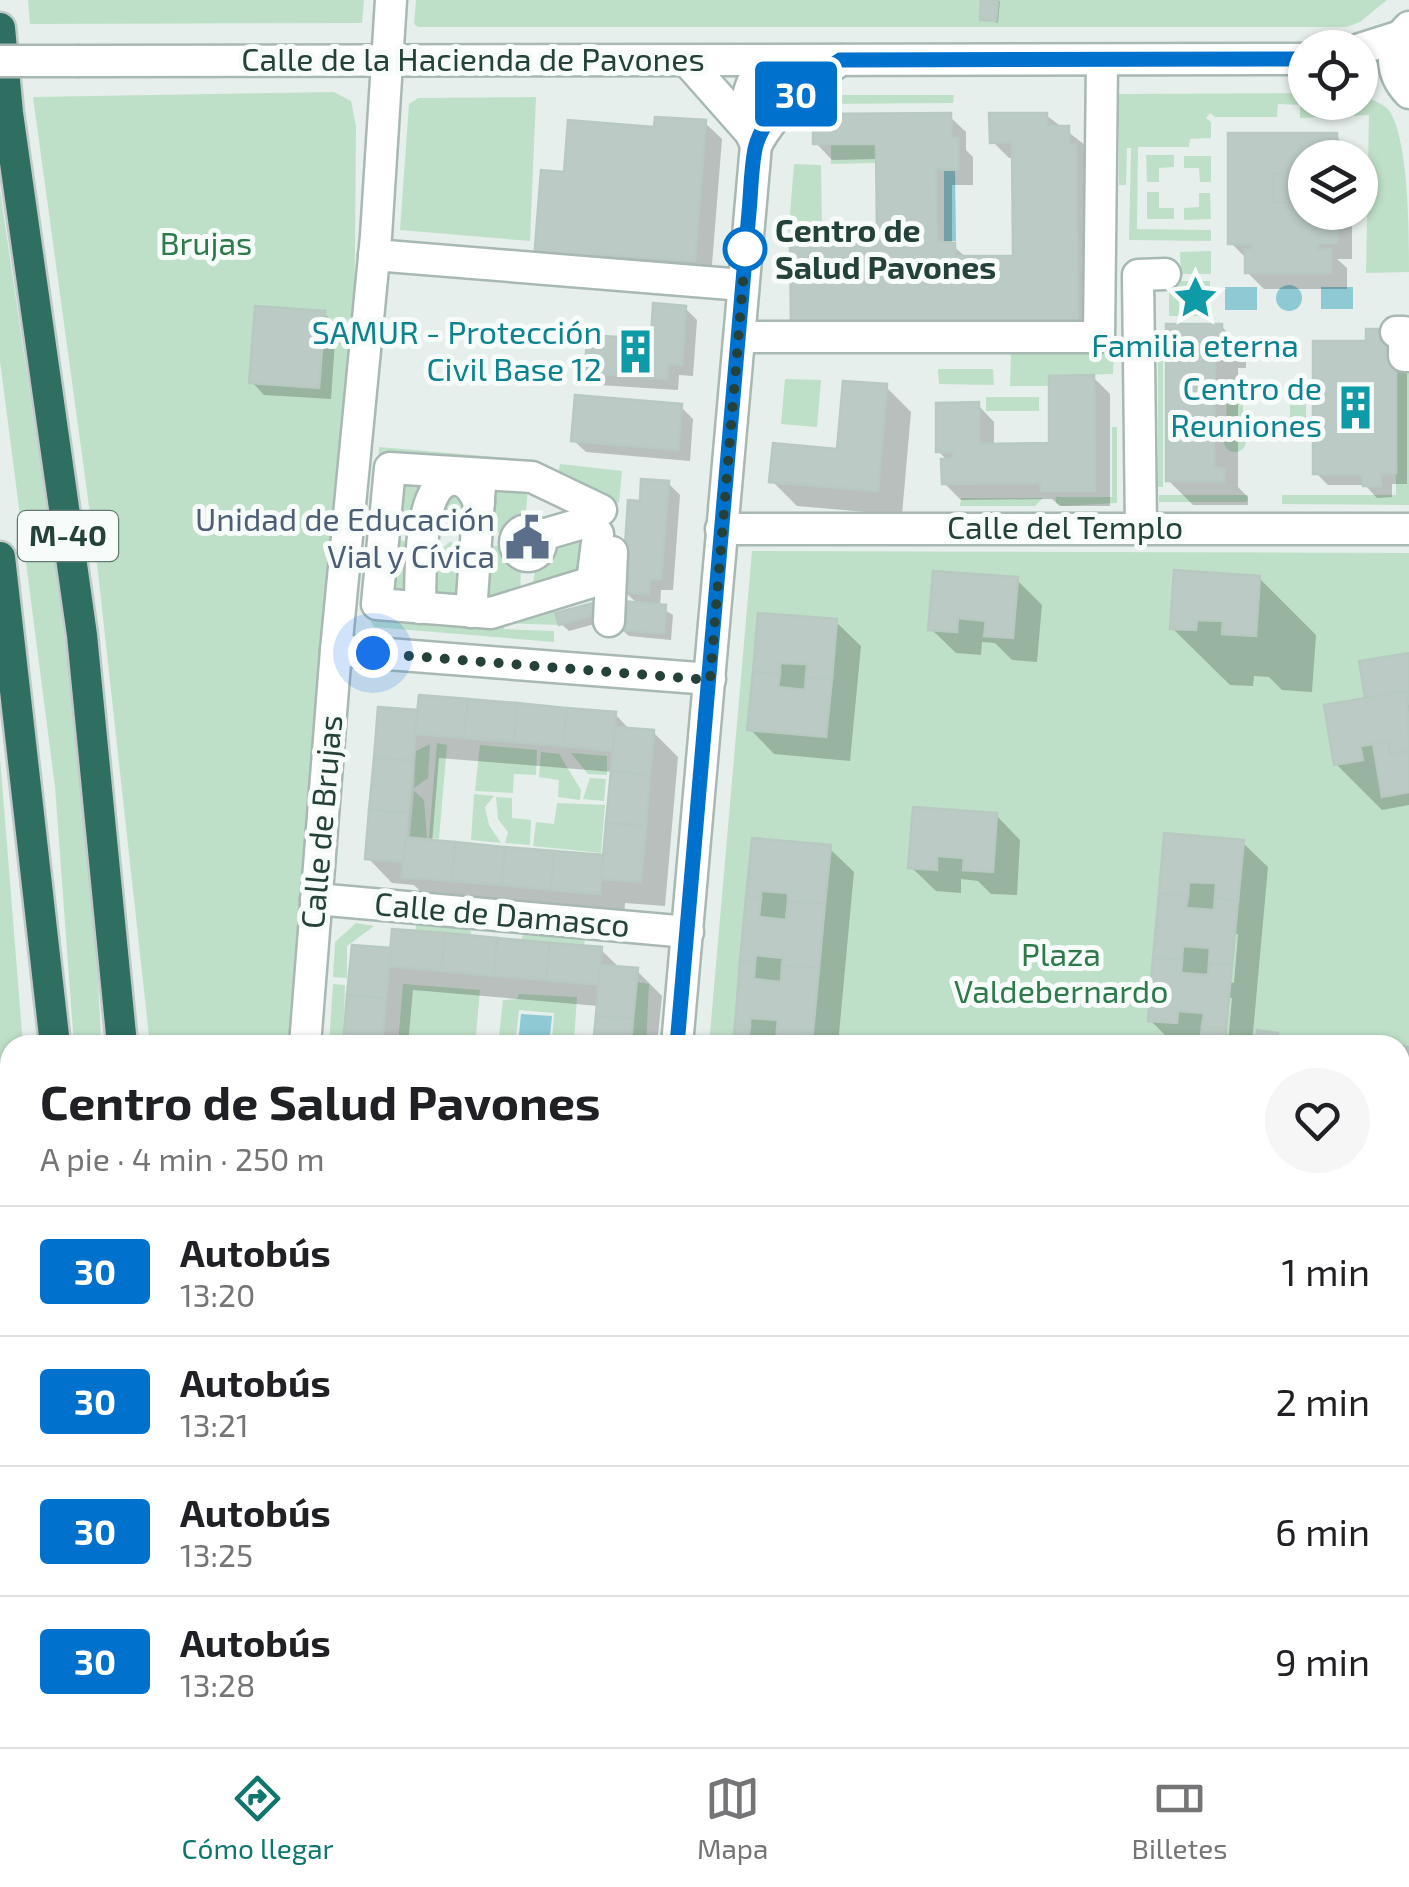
<!DOCTYPE html>
<html lang="es">
<meta charset="utf-8">
<style>
:root{--surface:#fff;--page:#f6f6f6;--text:#202124;--muted:#757577;--line:#e0e0e0;--accent:#0f766e}
body{margin:0;font-family:"Exo 2",sans-serif;background:var(--page);color:var(--text);height:100vh;display:flex;flex-direction:column;font-size:38px;white-space:nowrap}
*{box-sizing:border-box;margin:0}
p{font-size:32px;color:var(--muted)}
.icon{flex:none;width:55px;height:55px;fill:none;stroke:currentColor;stroke-width:2;stroke-linecap:round;stroke-linejoin:round}
.map{position:relative;flex:1;overflow:hidden}
.details{position:absolute;left:0px;top:1035px;width:1410px;height:712px;display:flex;flex-direction:column;background:var(--surface);border-radius:30px 30px 0 0;box-shadow:0 2px 8px #0004}
.details>*{flex:none}
.badge{padding:0 20px;border-radius:8px;font-size:35px;line-height:65px}
.buttons{position:absolute;left:1288px;top:30px;display:grid;gap:20px}
.buttons a{display:grid;place-items:center;width:90px;height:90px;border-radius:50%;background:var(--surface);box-shadow:0 2px 8px #0004;font-size:50px}
.you{position:absolute;width:50px;height:50px;margin:-25px;border:8px solid #fff;border-radius:50%;background:#1a73e8;box-shadow:0 0 0 15px #1a73e833}
.map>.badge{position:absolute;translate:-50% -50%;box-shadow:0 0 0 5px #fff}
.round{display:grid;place-items:center;flex:none;width:105px;height:105px;border-radius:52px;background:var(--page)}
.summary{display:flex;align-items:center;justify-content:space-between;height:170px;padding:0 40px}
h1{font-size:48px;font-weight:700;line-height:75px}
ul{padding:0;list-style:none}
li{display:flex;align-items:center;gap:30px;height:130px;padding:0 40px;border-top:2px solid var(--line)}
li div{flex:1}
li b{display:block;font-size:38px}
li em{font-style:normal}
li .badge{min-width:110px;font-weight:700;text-align:center}
.dock{display:flex;justify-content:space-around;align-items:center;height:140px;border-top:2px solid var(--line);background:var(--surface);font-size:28px;color:var(--muted)}
.dock a{display:grid;justify-items:center;gap:5px}
.dock .selected{color:var(--accent)}
.map>svg:first-child{display:block}
</style>
<div class="map">
<svg width="1409" height="1747" viewBox="0 0 1409 1747">
<rect width="100%" height="100%" fill="#e6efeb"/>
<g fill="#bfe0c8">
<path d="M28,0H364L362,23L30,24Z"/>
<path d="M416,0H1387L1360,22L1347,27H418L414,24Z"/>
<path d="M334,92L351,101L356,126L354,373L297,1045H150L98,572L33,97Z"/>
<path d="M1305,93V102H1360L1361,96C1370,99 1382,103 1389,110C1409,140 1409,232 1409,272L1366,273L1369,115L1300,118V105L1278,104L1277,117H1215L1210,113L1206,118L1211,122V138L1190,139L1189,147H1138L1137,229L1211,230V241L1129,240L1131,148H1127L1126,185H1119V94Z"/>
<path d="M832,95H954L953,103L816,104Z"/>
<path d="M536,97L530,241L400,230L409,104L418,98Z"/>
<path d="M831,145H875L876,163L831,164Z"/>
<path d="M1146,155H1174V167L1159,168V182H1147Z"/>
<path d="M1184,156H1211V182H1200L1199,168H1184Z"/>
<path d="M794,164L821,165L822,228L863,227L864,238H788Z"/>
<path d="M0,189C40,473 91,758 101,1045H74L55,787L0,361Z"/>
<path d="M1147,192H1159V208H1174V219H1147Z"/>
<path d="M1199,193H1210L1211,219L1184,220V208L1199,207Z"/>
<path d="M1211,251V274H1181L1180,252Z"/>
<path d="M1169,281H1210V287H1179V310L1211,311L1210,316H1169Z"/>
<path d="M1396,324H1409V505L1282,504V495H1396Z"/>
<path d="M1163,331V487H1158V334Z"/>
<path d="M1011,352L1114,353L1113,374L1049,376V386H1010Z"/>
<path d="M938,369H993L994,385L939,384Z"/>
<path d="M785,379L821,380L817,427L781,424Z"/>
<path d="M1227,391H1243V422H1226Z"/>
<path d="M1290,393H1306V419L1290,420Z"/>
<rect x="986" y="397" width="53" height="14"/>
<path d="M1112,427H1117V503L1062,506L1056,503V497H1112Z"/>
<circle cx="1235" cy="441" r="11"/>
<path d="M379,447L531,460L530,468L403,457L377,500Z"/>
<path d="M560,464L622,471L619,503L558,475Z"/>
<path d="M438,478L425,512L408,525L395,524L397,481Z"/>
<path d="M491,484L528,487L525,523L512,534L490,532Z"/>
<path d="M464,487L473,530L451,528L438,513L439,500Z"/>
<path d="M1159,495H1248L1247,502H1159Z"/>
<path d="M961,498H1043L1035,506H960Z"/>
<path d="M587,527L588,579L532,594C536,548 547,546 587,527Z"/>
<path d="M394,537L408,543L416,600L389,598Z"/>
<path d="M450,542L471,544L467,602H431L434,555Z"/>
<path d="M487,545L511,547L521,556L520,608L482,606Z"/>
<path d="M752,551L1409,553V1450L1400,1453V1045H709Z"/>
<path d="M548,609L555,613L559,625L504,623V629L554,631V642L374,627L367,614Z"/>
<path d="M437,743L447,745L439,839L429,838Z"/>
<path d="M430,744L428,778L414,788L416,751Z"/>
<path d="M480,745L537,750L536,775L514,774L513,793L475,791Z"/>
<path d="M541,752L559,754L581,790L580,800L558,797L559,780L539,777Z"/>
<path d="M571,753L607,756V775L588,774Z"/>
<path d="M0,757L23,1045H10V1601L0,1705Z"/>
<path d="M590,778L606,779L604,801L583,799Z"/>
<path d="M414,791L424,800L427,838L410,836Z"/>
<path d="M474,794L494,796L485,807L489,825L501,843L471,840Z"/>
<path d="M496,797L512,798V818L531,820L530,845L505,843L508,832L498,819Z"/>
<path d="M557,803L605,805L601,853L533,846L536,822L554,824Z"/>
<path d="M416,921L469,926L472,936L416,931Z"/>
<path d="M356,923L374,926L347,946V978L333,977L335,942Z"/>
<path d="M525,931L578,935L585,938L584,946L521,940Z"/>
<path d="M637,982L649,984L646,1045H631Z"/>
<path d="M333,984L345,985L343,1045H329Z"/>
<path d="M403,984L480,990L475,1045H398Z"/>
<path d="M519,994L577,997L574,1041L552,1040L554,1013L519,1010L515,1045H498L503,1000L517,999Z"/>
<path d="M1409,1516V1718L1400,1721V1519Z"/>
<path d="M157,1738H237L236,1747H157Z"/>
<path d="M269,1738H588L587,1747H268Z"/>
<path d="M623,1738H683L678,1747H622Z"/>
<path d="M728,1738H760L774,1747H722Z"/>
<path d="M871,1738H1350L1319,1747H883Z"/>
</g>
<g fill="#8ec9d4">
<path d="M944,171H955L956,241H944Z"/>
<circle cx="1289" cy="298" r="13"/>
<rect x="1225" y="287" width="32" height="23"/>
<rect x="1321" y="287" width="32" height="22"/>
<path d="M521,1014L552,1016L549,1045H518Z"/>
</g>
<g fill="#0003" fill-rule="evenodd">
<path d="M984,0L1000,1L998,23L983,19Z"/>
<path d="M1046,115L1085,145V157L1092,164L1093,342L880,242L879,159L832,160L816,143L949,116L966,132V150L973,157V185H952V245L968,259L1016,258L1015,158H1009L992,141Z"/>
<path d="M705,123L722,139L711,277L553,276L657,129Z"/>
<path d="M1231,136H1336L1352,153V158H1305V212H1352V259H1337L1347,268V289H1264L1247,272V259L1231,243Z"/>
<path d="M685,308L697,320L693,376L679,375L678,390L599,385L587,372L653,342Z"/>
<path d="M324,313L336,326L331,399L264,395L252,382Z"/>
<path d="M1169,326H1221L1246,351V368H1238V487L1248,497V505H1193L1168,480Z"/>
<path d="M1378,332L1407,356V484H1392V497L1377,498L1365,485H1328L1316,473L1368,343Z"/>
<path d="M1093,377L1110,394V506H1060L1052,499L961,500L944,483L949,462L938,451L978,405L994,422V446H1051Z"/>
<path d="M886,387L911,412L902,515L797,506L772,481L840,451Z"/>
<path d="M681,407L693,419L690,461L586,452L573,440Z"/>
<path d="M668,483L680,495L673,590H661L660,607L673,615L671,640L629,636L621,629L639,605L624,591L642,504Z"/>
<path d="M1259,578L1316,635L1312,692L1282,690L1269,677L1254,676L1253,686L1230,685L1172,628Z"/>
<path d="M1017,580L1042,605L1037,662L1012,660L995,643L982,642L981,655L956,653L931,629Z"/>
<path d="M592,605L602,622L569,631L561,624Z"/>
<path d="M760,615L836,622L861,646L850,761L774,754L750,729Z"/>
<path d="M1409,655V805L1382,810L1336,764L1367,700L1361,663Z"/>
<path d="M380,709L615,714L631,731L653,732L678,757L665,906L625,903L624,918L430,901L414,885L392,883L368,858ZM439,758L613,772L606,858L432,843Z"/>
<path d="M996,815L1020,840L1017,895L991,894L978,881L961,879V893L936,891L911,867Z"/>
<path d="M1166,836L1243,843L1268,867L1252,1044L1277,1035L1287,1045H1175L1150,1020ZM1233,934H1238L1234,983L1229,982ZM1227,998H1232L1228,1044H1223Z"/>
<path d="M754,840L829,848L854,872L838,1045H736Z"/>
<path d="M601,950L621,969L637,971L662,996L657,1045H596L599,1006L413,990L408,1045H345L393,951Z"/>
<path d="M1400,1049H1409V1130L1402,1132Z"/>
</g>
<g fill="#bbcac4" stroke="#b8c9c2" stroke-width="2.5">
<path d="M981,0H998L996,21L980,20Z"/>
<path d="M951,113V138H958V169H936L937,242L955,243V256H1013L1012,142L990,143L989,113H1047V126H1069V145H1076L1078,326L791,329L790,240L877,239L876,144H813V114Z"/>
<path d="M655,117L706,120L695,261L592,254L591,264L534,260L541,170L564,172L568,120L654,127Z"/>
<path d="M1228,133H1337V158H1305V212H1337V243H1318V250L1331,249V273H1245V249L1253,250V244H1228Z"/>
<path d="M1273,173H1303V202L1273,203Z"/>
<path d="M653,303L686,306L682,365L668,364L667,379L585,373L587,335L651,339Z"/>
<path d="M255,306L325,311L319,388L249,383Z"/>
<path d="M1166,324H1222V344H1215L1214,467L1224,469V481H1166Z"/>
<path d="M1366,329H1379V342L1396,341V473H1381V486H1363L1362,474H1313V341H1366Z"/>
<path d="M1094,375L1095,491H1041L1040,483L942,484L941,459H953V452H936V403L979,402V444L1049,443V376Z"/>
<path d="M843,381L887,384L878,491L769,482L773,443L837,449Z"/>
<path d="M575,395L682,404L678,450L571,441Z"/>
<path d="M641,479L669,481L661,579H650L649,594L622,592L628,500L640,501Z"/>
<path d="M1174,570L1260,576L1256,636L1222,634L1223,621L1197,620L1196,630L1170,629Z"/>
<path d="M933,571L1018,577L1013,638L984,636L986,621L958,618L957,632L928,630Z"/>
<path d="M621,601L666,605L664,633L619,630Z"/>
<path d="M593,603L596,614L559,625L555,613Z"/>
<path d="M758,613L837,619L832,679L806,677L807,664L780,663V674L753,672Z"/>
<path d="M1409,653V705L1407,691L1365,698L1359,661Z"/>
<path d="M753,672L780,674L778,687L805,690L806,677L832,679L826,737L747,730Z"/>
<path d="M1407,691L1409,751L1390,754L1388,742L1360,746L1363,760L1334,765L1324,705Z"/>
<path d="M419,695L468,699L464,738L415,734Z"/>
<path d="M468,699L517,703L514,742L464,738Z"/>
<path d="M517,703L567,708L563,746L514,742Z"/>
<path d="M378,707L417,710L413,761L374,758Z"/>
<path d="M567,708L616,712L613,751L563,746Z"/>
<path d="M615,727L654,730L650,775L611,771Z"/>
<path d="M1388,742L1390,754L1409,751V792L1382,797L1373,744Z"/>
<path d="M374,758L413,761L408,813L369,810Z"/>
<path d="M611,771L650,775L646,826L606,823Z"/>
<path d="M913,807L997,813L993,872L963,870L964,858L937,856V870L908,868Z"/>
<path d="M369,810L408,813L404,862L365,859Z"/>
<path d="M606,823L646,826L641,882L601,879Z"/>
<path d="M1164,833L1244,840L1238,901L1215,898L1216,883L1189,882L1188,896L1159,893Z"/>
<path d="M406,838L455,842L452,881L402,877Z"/>
<path d="M752,838L831,845L825,904L788,901V893L761,891V898L746,897Z"/>
<path d="M455,842L505,847L501,885L452,881Z"/>
<path d="M505,847L554,851L551,890L501,885Z"/>
<path d="M554,851L603,855L600,894L551,890Z"/>
<path d="M1159,893L1188,896L1186,908L1214,910L1215,898L1238,901L1232,965L1209,963L1210,948L1183,946L1182,960L1153,958Z"/>
<path d="M746,897L761,898L759,917L786,920L788,901L825,904L819,968L782,965L783,958L756,955L755,962L740,961Z"/>
<path d="M392,929L445,933L441,971L389,966Z"/>
<path d="M445,933L497,938L494,976L441,971Z"/>
<path d="M497,938L550,943L546,980L494,976Z"/>
<path d="M550,943L602,947L599,985L546,980Z"/>
<path d="M352,945L391,948L386,998L347,995Z"/>
<path d="M1153,958L1182,960L1181,973L1208,975L1209,963L1232,965L1226,1028L1202,1026L1204,1013L1178,1011L1177,1023L1148,1021Z"/>
<path d="M740,961L755,962L754,979L781,982L782,965L819,968L813,1032L777,1029L778,1020L750,1018V1026L735,1025Z"/>
<path d="M600,965L638,968L633,1019L596,1016Z"/>
<path d="M347,995L386,998L382,1045H343Z"/>
<path d="M596,1016L633,1019L631,1045H593Z"/>
<path d="M735,1025L750,1026L748,1044L757,1045H733Z"/>
<path d="M1202,1026L1226,1028V1040L1256,1042L1257,1030L1278,1033L1277,1045H1200Z"/>
<path d="M777,1029L813,1032L812,1045H776Z"/>
<path d="M1400,1046L1409,1047V1089L1401,1091L1406,1109L1400,1111Z"/>
<path d="M1409,1089V1118L1401,1091Z"/>
</g>
<g fill="none" stroke-linecap="round" stroke-linejoin="round">
<defs>
<g id="minor">
<path d="M1409,27C1388,47 1390,73 1409,93"/>
<path d="M1360,49L1401,36"/>
<path d="M80,61L1305,59"/>
<path d="M687,61L748,130"/>
<path d="M756,145C740,114 745,87 766,61"/>
<path d="M374,255L743,285"/>
<path d="M1396,332H1404V356H1409"/>
<path d="M740,337H1099L1102,63"/>
<path d="M1141,528L1138,275L1165,274"/>
<path d="M721,529H1409"/>
<circle cx="528" cy="543" r="13"/>
<path d="M598,534L592,582L491,613L377,604L390,468L532,477L601,510"/>
<path d="M539,536L590,521"/>
<path d="M420,608C421,581 416,474 457,480C469,482 474,492 479,502"/>
<path d="M471,612L480,485"/>
<path d="M609,621L612,552"/>
<path d="M336,650L710,679"/>
<path d="M316,899L688,932"/>
<path d="M305,1045L336,650L376,236L391,0"/>
<path d="M677,1045L756,145C776,109 805,82 841,60"/>
<path d="M1400,1413L1409,1438"/>
<path d="M1400,1487L1409,1484"/>
<path d="M814,1738L827,1747"/>
<path d="M241,1747L242,1738"/>
<path d="M609,1747L610,1738"/>
<path d="M693,1747L698,1738"/>
</g>
<g id="highway">
<path d="M0,28L8,113L82,635L122,1045"/>
<path d="M0,557L55,1045"/>
<path d="M33,1747L35,1738"/>
<path d="M107,1747L108,1738"/>
<path d="M142,1747V1738"/>
</g>
</defs>
<use href="#minor" stroke="#a8b8b2" stroke-width="35"/>
<use href="#highway" stroke="#c2cac8" stroke-width="35"/>
<use href="#minor" stroke="#fff" stroke-width="30"/>
<use href="#highway" stroke="#2f6f62" stroke-width="30"/>
<defs>
<path id="minor-bridge" d="M0,61H80"/>
</defs>
<use href="#minor-bridge" stroke="#a8b8b2" stroke-width="35" stroke-linecap="butt"/>
<use href="#minor-bridge" stroke="#fff" stroke-width="30"/>
</g>
<g fill="none" stroke-linecap="round" stroke-linejoin="round">
<defs>
<path id="line" d="M677,1045L749,212C751,191 751,169 755,149C763,111 810,79 840,60L1305,59"/>
</defs>
<use href="#line" stroke="#fff" stroke-width="22"/>
<use href="#line" stroke="#0072ce" stroke-width="15"/>
<path stroke="#24423a" stroke-width="10" stroke-dasharray="0 18" d="M373,653L710,680L746,245L745,249"/>
</g>
<defs>
<symbol id="sight-bare" viewBox="-9 -9 18 18"><path d="M0-6L1.8-2.2L6-1.7L2.9 1.2L3.7 5.4L0 3.3L-3.7 5.4L-2.9 1.2L-6-1.7L-1.8-2.2Z" fill="#0f9aa8" stroke="#f7fbf9" stroke-width="2.5" paint-order="stroke"/></symbol>
<symbol id="building-bare" viewBox="-9 -9 18 18"><path d="M-4-6H4V6H1V3H-1V6H-4ZM-2.5-4.3h1.7v1.8h-1.7ZM.8-4.3h1.7v1.8H.8ZM-2.5-1h1.7V.8h-1.7ZM.8-1h1.7V.8H.8Z" fill="#0f9aa8" stroke="#f7fbf9" stroke-width="2.5" paint-order="stroke"/></symbol>
<symbol id="civic-bare" viewBox="-9 -9 18 18"><path d="M-.6-6.5H3V-4.5H.6V-3L4-1V1h2V6H-6V1h2V-1L-.6-3ZM-1.2 2.5V6h2.4V2.5Z" fill="#5c6f8a" stroke="#f7fbf9" stroke-width="2.5" paint-order="stroke"/></symbol>
</defs>
<g fill-rule="evenodd">
<use href="#sight-bare" x="1164" y="266" width="63" height="63"/>
<use href="#building-bare" x="604" y="320" width="63" height="63"/>
<use href="#building-bare" x="1324" y="376" width="63" height="63"/>
<use href="#civic-bare" x="496" y="506" width="63" height="63"/>
</g>
<circle fill="#fff" stroke="#0072ce" stroke-width="5" cx="745" cy="249" r="20"/>
<g text-anchor="middle" stroke-width="10" stroke-linejoin="round" paint-order="stroke">
<rect fill="#f7fbf9" stroke="#637a73" stroke-width="2.5" x="18" y="511" width="100" height="50" rx="8"/>
<g font-size="30" font-weight="bold" fill="#24423a">
<text x="68" y="546">M-40</text>
</g>
<g font-size="32" fill="#24423a" stroke="#f7fbf9">
<text x="473" y="71">Calle de la Hacienda de Pavones</text>
<text x="1065" y="539">Calle del Templo</text>
<text transform="translate(322 822) rotate(-85)" y="11">Calle de Brujas</text>
<text transform="translate(502 915) rotate(5)" y="11">Calle de Damasco</text>
</g>
<g font-size="32" font-weight="bold" fill="#24423a" stroke="#f7fbf9" text-anchor="start">
<text x="775" y="242">Centro de<tspan x="775" dy="37">Salud Pavones</tspan></text>
</g>
<g font-size="32" fill="#2d7a4b" stroke="#f7fbf9">
<text x="206" y="255">Brujas</text>
<text x="1061" y="966">Plaza<tspan x="1061" dy="37">Valdebernardo</tspan></text>
</g>
<g font-size="32" fill="#0d838f" stroke="#f7fbf9" text-anchor="end">
<text x="602" y="344">SAMUR - Protección<tspan x="602" dy="37">Civil Base 12</tspan></text>
<text x="1195" y="357" text-anchor="middle">Familia eterna</text>
<text x="1322" y="400">Centro de<tspan x="1322" dy="37">Reuniones</tspan></text>
</g>
<g font-size="32" fill="#4e5e75" stroke="#f7fbf9" text-anchor="end">
<text x="495" y="531">Unidad de Educación<tspan x="495" dy="37">Vial y Cívica</tspan></text>
</g>
</g>
</svg>
<div class="buttons">
<a><svg class="icon" aria-label="locate" viewBox="0 0 24 24"><circle cx="12" cy="12" r="6"/><path d="M12 2v4M12 18v4M2 12h4M18 12h4"/></svg></a>
<a><svg class="icon" aria-label="layers" viewBox="0 0 24 24"><path d="M12 4l9 5-9 5-9-5zM3 14l9 5 9-5"/></svg></a>
</div>
<div class="you" style="left:373px;top:653px"></div>
<b class="badge" style="left:796px;top:94px;background:#0072ce;color:#fff">30</b>
<section class="details">
<div class="summary"><div><h1>Centro de Salud Pavones</h1><p>A pie · 4 min · 250 m</p></div><a class="round"><svg class="icon" aria-label="heart" viewBox="0 0 24 24"><path d="M12 20l-8-8c-3-5 5-10 8-4 3-6 11-1 8 4z"/></svg></a></div>
<ul>
<li><span class="badge" style="background:#0072ce;color:#fff">30</span><div><b>Autobús</b><p>13:20</p></div><em>1 min</em></li>
<li><span class="badge" style="background:#0072ce;color:#fff">30</span><div><b>Autobús</b><p>13:21</p></div><em>2 min</em></li>
<li><span class="badge" style="background:#0072ce;color:#fff">30</span><div><b>Autobús</b><p>13:25</p></div><em>6 min</em></li>
<li><span class="badge" style="background:#0072ce;color:#fff">30</span><div><b>Autobús</b><p>13:28</p></div><em>9 min</em></li>
</ul>
</section>
</div>
<nav class="dock">
<a class="selected"><svg class="icon" aria-label="directions" viewBox="0 0 24 24"><path d="M12 3l9 9-9 9-9-9zM9 14v-3h6M13 9l2 2-2 2"/></svg>Cómo llegar</a>
<a><svg class="icon" aria-label="map" viewBox="0 0 24 24"><path d="M3 6l6-2 6 2 6-2v14l-6 2-6-2-6 2zM9 4v14M15 6v14"/></svg>Mapa</a>
<a><svg class="icon" aria-label="tickets" viewBox="0 0 24 24"><path d="M3 7h18v10H3zM15 7v10"/></svg>Billetes</a>
</nav>
